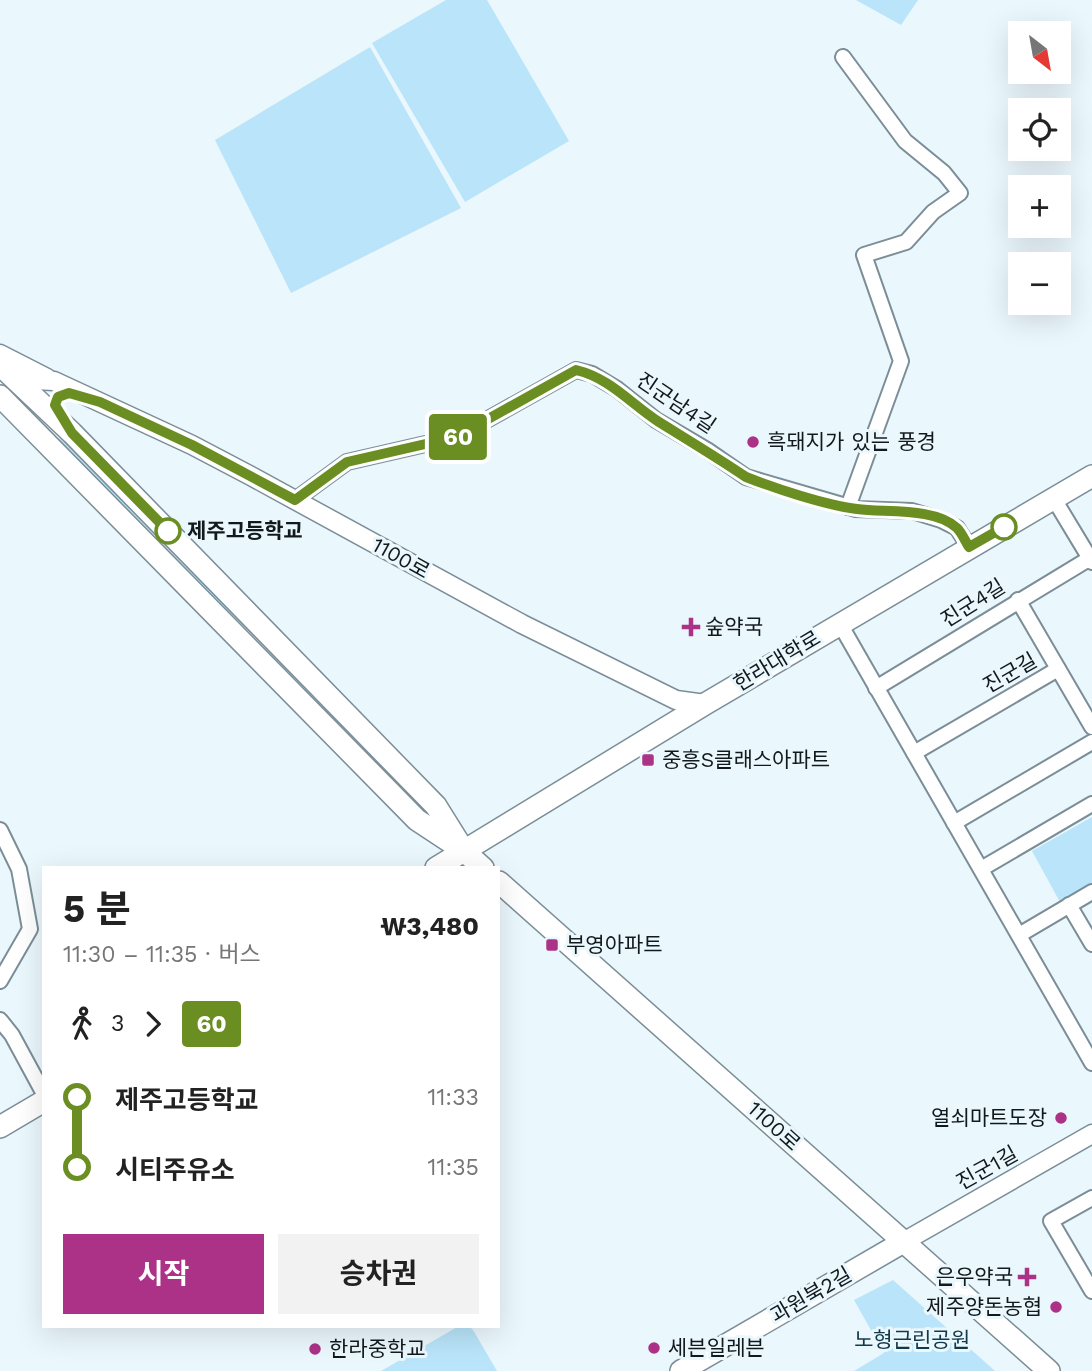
<!DOCTYPE html>
<html lang="ko">
<meta charset="utf-8">
<style>
:root{--surface:#fff;--page:#f2f2f2;--text:#222;--muted:#767676;--accent:#ab3287}
body{margin:0;font-family:"Work Sans","Noto Sans KR",sans-serif;background:var(--page);color:var(--text);height:100vh;display:flex;flex-direction:column;font-size:26px;white-space:nowrap}
*{box-sizing:border-box;margin:0}
p{font-size:23px;color:var(--muted)}
.icon{flex:none;width:38px;height:38px;fill:none;stroke:currentColor;stroke-width:2;stroke-linecap:round;stroke-linejoin:round}
.map{position:relative;flex:1;overflow:hidden}
.panel{position:absolute;left:42px;top:866px;width:458px;height:462px;display:flex;flex-direction:column;background:var(--surface);border-radius:0px;box-shadow:0 7px 28px #0002}
.panel>*{flex:none}
.badge{padding:0 14px;border-radius:5px;font-size:24px;line-height:46px}
.needle{width:46px;rotate:149deg}
.controls{position:absolute;left:1008px;top:21px;display:grid;gap:14px}
.controls a{display:grid;place-items:center;width:63px;height:63px;border-radius:0px;background:var(--surface);box-shadow:0 7px 28px #0002;font-size:35px}
.map>.badge{position:absolute;translate:-50% -50%;box-shadow:0 0 0 4px #fff}
.legs{display:flex;align-items:center;gap:10px;height:77px;padding:0 21px;font-size:23px}
.legs p{margin-inline-start:auto}
.summary{display:flex;align-items:center;justify-content:space-between;height:119px;padding:0 21px}
h1{font-size:38px;font-weight:700;line-height:52px}
.action{display:flex;gap:14px;margin-top:auto;padding:14px 21px}
.action a{flex:1;height:80px;border-radius:0px;background:var(--accent);color:#fff;font-size:28px;font-weight:700;line-height:80px;text-align:center}
.action a+a{background:var(--page);color:var(--text)}
ul{padding:0 21px;list-style:none}
li{display:flex;align-items:center;gap:24px;height:70px;font-size:26px}
li i{display:grid;place-items:center;width:10px;height:100%;margin:0 9px;background:currentColor}
li i::after{content:'';width:18px;height:18px;margin:-9px;border:5px solid;border-radius:50%;background:var(--surface)}
li p{margin-inline-start:auto}
li:first-child i{background:linear-gradient(#0000 50%,currentColor 0)}
li:last-child i{background:linear-gradient(currentColor 50%,#0000 0)}
.map>svg:first-child{display:block}
</style>
<div class="map">
<svg width="1092" height="1371" viewBox="0 0 1092 1371">
<rect width="100%" height="100%" fill="#eaf7fd"/>
<g fill="#b9e4f9">
<path d="M446,0H487L569,141L465,202L372,43Z"/>
<path d="M856,0H918L901,25Z"/>
<path d="M370,47L461,208L291,293L215,140Z"/>
<path d="M63,435L368,747L363,752L58,440Z"/>
<path d="M1092,817V885L1060,902L1032,851Z"/>
<path d="M893,1280L995,1371H854L884,1353L854,1300Z"/>
<path d="M459,1326L470,1327L473,1330L497,1371H381Z"/>
</g>
<g fill="none" stroke-linecap="round" stroke-linejoin="round">
<defs>
<g id="minor">
<path d="M843,57L905,141L944,173L960,193L933,212L906,242L864,255L901,361L848,507"/>
<path d="M1054,499L1092,562"/>
<path d="M295,500L347,462L456,437L576,370L592,374L617,389L656,420L707,450L746,477L856,509L912,511L941,520L957,528L969,547"/>
<path d="M1018,600L1092,727"/>
<path d="M840,624L1092,1063"/>
<path d="M876,688L1092,557"/>
<path d="M914,753L1058,669"/>
<path d="M954,823L1092,742"/>
<path d="M0,830L19,869L30,929L0,981"/>
<path d="M981,869L1092,804"/>
<path d="M1069,905L1092,944"/>
<path d="M1019,935L1092,892"/>
<path d="M0,1020L12,1035L44,1094"/>
<path d="M1092,1198L1051,1221L1092,1291"/>
</g>
<g id="tertiary">
<path d="M0,354L47,378"/>
<path d="M19,383L34,380L54,381L192,445L251,476L522,624L676,700L705,704"/>
<path d="M905,1241L1092,1134"/>
</g>
<g id="secondary">
<path d="M0,365L72,433L436,806L461,846"/>
<path d="M0,396L417,820L464,851L483,868"/>
<path d="M436,868L705,704L1092,476"/>
<path d="M499,882L1049,1371"/>
<path d="M0,1127L44,1101"/>
<path d="M681,1371L905,1241"/>
</g>
</defs>
<use href="#minor" stroke="#7b8e97" stroke-width="18"/>
<use href="#tertiary" stroke="#7b8e97" stroke-width="21"/>
<use href="#secondary" stroke="#7b8e97" stroke-width="24"/>
<use href="#minor" stroke="#fff" stroke-width="14"/>
<use href="#tertiary" stroke="#fff" stroke-width="18"/>
<use href="#secondary" stroke="#fff" stroke-width="21"/>
</g>
<g fill="none" stroke-linecap="round" stroke-linejoin="round">
<defs>
<path id="line-1" d="M168,531L72,433L55,405L58,397L69,393L100,402L192,445L295,500L347,462L456,437L576,370C610,378 631,404 659,422C688,440 718,458 746,477C777,489 825,505 857,509C885,513 935,507 957,528C962,533 965,541 969,547L1004,527"/>
</defs>
<use href="#line-1" stroke="#fff" stroke-width="16"/>
<use href="#line-1" stroke="#6b8e23" stroke-width="10"/>
</g>
<g fill="#ab3287" stroke="#eaf7fd" stroke-width="2.5">
<circle cx="753" cy="442" r="7"/>
<path d="M687.5 616.5h7v7h7v7h-7v7h-7v-7h-7v-7h7z"/>
<rect x="641" y="753" width="14" height="14" rx="3.5"/>
<rect x="545" y="938" width="14" height="14" rx="3.5"/>
<circle cx="1061" cy="1118" r="7"/>
<path d="M1023.5 1266.5h7v7h7v7h-7v7h-7v-7h-7v-7h7z"/>
<circle cx="1056" cy="1307" r="7"/>
<circle cx="654" cy="1348" r="7"/>
<circle cx="315" cy="1349" r="7"/>
</g>
<g fill="#fff" stroke="#6b8e23" stroke-width="3.5">
<circle cx="1004" cy="527" r="12"/>
<circle cx="168" cy="531" r="12"/>
</g>
<g text-anchor="middle" stroke-width="6" stroke-linejoin="round" paint-order="stroke">
<g font-size="21" fill="#12191d" stroke="#eaf7fd">
<text transform="translate(676 403) rotate(34)" y="7">진군남4길</text>
<text transform="translate(401 558) rotate(29)" y="7">1100로</text>
<text transform="translate(973 603) rotate(-32)" y="7">진군4길</text>
<text transform="translate(777 661) rotate(-31)" y="7">한라대학로</text>
<text transform="translate(1010 673) rotate(-30)" y="7">진군길</text>
<text transform="translate(774 1126) rotate(42)" y="7">1100로</text>
<text transform="translate(987 1168) rotate(-29)" y="7">진군1길</text>
<text transform="translate(811 1295) rotate(-30)" y="7">과원북2길</text>
</g>
<g font-size="21" fill="#12191d" stroke="#eaf7fd" text-anchor="start">
<text x="767" y="449">흑돼지가 있는 풍경</text>
<text x="705" y="634">숲약국</text>
<text x="662" y="767">중흥S클래스아파트</text>
<text x="566" y="952">부영아파트</text>
<text x="1047" y="1125" text-anchor="end">열쇠마트도장</text>
<text x="1013" y="1284" text-anchor="end">은우약국</text>
<text x="1042" y="1314" text-anchor="end">제주양돈농협</text>
<text x="668" y="1355">세븐일레븐</text>
<text x="329" y="1356">한라중학교</text>
</g>
<g font-size="21" font-weight="bold" fill="#12191d" stroke="#eaf7fd" text-anchor="start">
<text x="187" y="538">제주고등학교</text>
</g>
<g font-size="21" fill="#123949" stroke="#eaf7fd">
<text x="912" y="1347">노형근린공원</text>
</g>
</g>
</svg>
<div class="controls">
<a><svg class="needle" viewBox="-14 -14 28 28"><path d="M0-13l5 13h-10z" fill="#e53935"/><path d="M0 13l5-13h-10z" fill="#767676"/></svg></a>
<a><svg class="icon" aria-label="locate" viewBox="0 0 24 24"><circle cx="12" cy="12" r="6"/><path d="M12 2v4M12 18v4M2 12h4M18 12h4"/></svg></a>
<a>+</a>
<a>−</a>
</div>
<b class="badge" style="left:458px;top:437px;background:#6b8e23;color:#fff">60</b>
<section class="panel">
<div class="summary"><div><h1>5 분</h1><p>11:30 – 11:35 · 버스</p></div><b>₩3,480</b></div>
<div class="legs"><svg class="icon" aria-label="walk" viewBox="0 0 24 24"><circle cx="13" cy="4" r="2"/><path d="M13 8l-2 6 4 7M11 14l-3 7M7 12l3-4h3l4 4"/></svg>3<svg class="icon" aria-label="forward" viewBox="0 0 24 24"><path d="M9 5l7 7-7 7"/></svg><b class="badge" style="background:#6b8e23;color:#fff">60</b></div>
<ul>
<li><i style="color:#6b8e23"></i><b>제주고등학교</b><p>11:33</p></li>
<li><i style="color:#6b8e23"></i><b>시티주유소</b><p>11:35</p></li>
</ul>
<div class="action"><a>시작</a><a>승차권</a></div>
</section>
</div>
